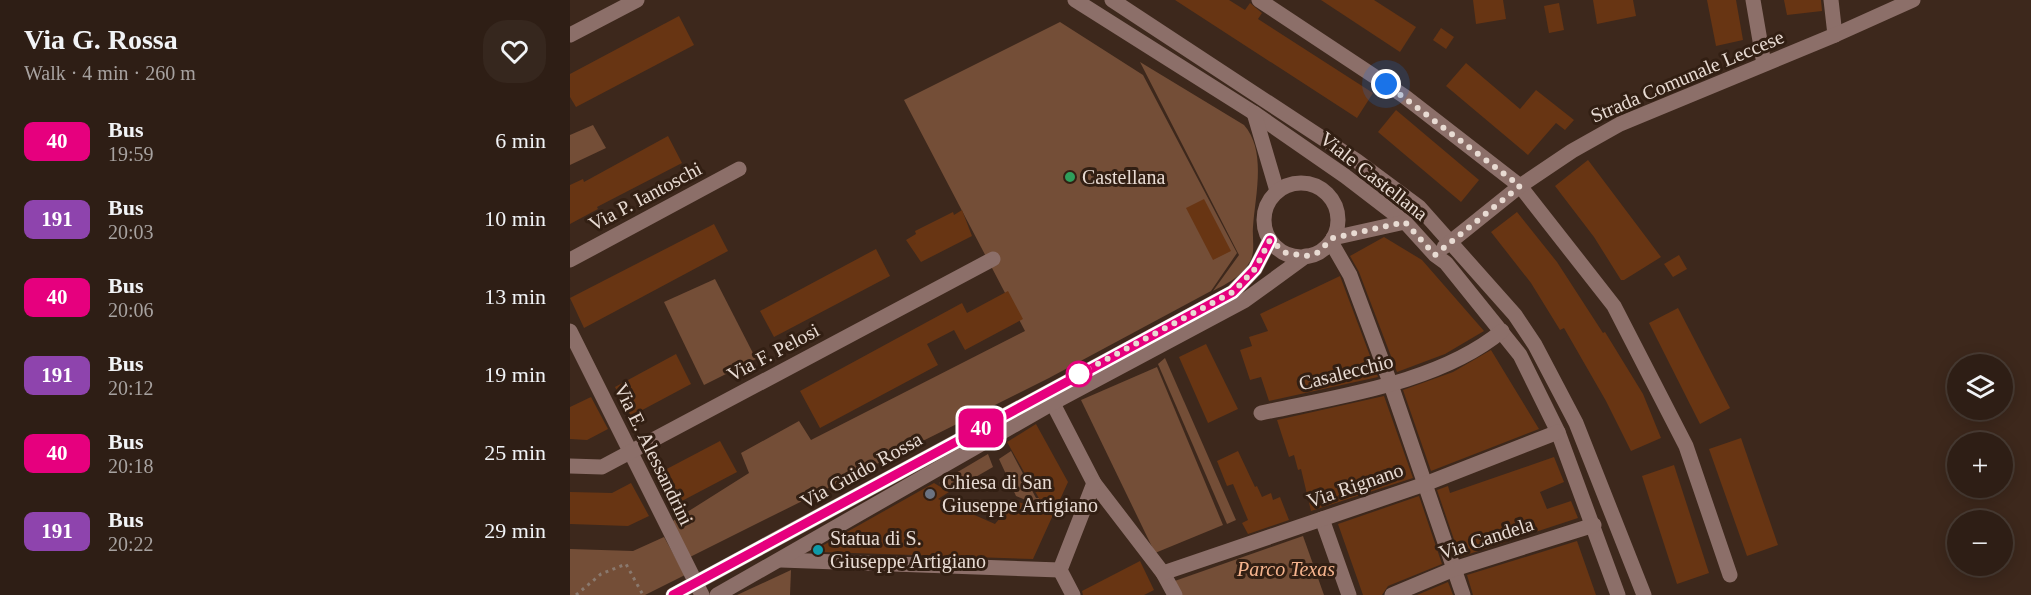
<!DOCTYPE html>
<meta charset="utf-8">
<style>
:root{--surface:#2e1e15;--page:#36271e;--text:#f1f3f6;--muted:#a7a2a0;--line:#493c34}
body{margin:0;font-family:"Times New Roman",serif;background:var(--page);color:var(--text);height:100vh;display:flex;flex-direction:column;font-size:22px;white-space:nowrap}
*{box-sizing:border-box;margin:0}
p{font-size:20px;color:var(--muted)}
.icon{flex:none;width:33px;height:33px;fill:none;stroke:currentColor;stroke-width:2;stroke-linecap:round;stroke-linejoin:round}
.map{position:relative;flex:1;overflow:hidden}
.drawer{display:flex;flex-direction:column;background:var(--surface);width:570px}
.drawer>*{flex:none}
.badge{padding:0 12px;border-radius:9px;font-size:21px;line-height:39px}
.controls{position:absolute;left:1377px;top:354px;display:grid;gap:12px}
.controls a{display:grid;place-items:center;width:66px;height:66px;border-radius:50%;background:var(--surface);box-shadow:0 3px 15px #0003,0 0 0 2px var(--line);font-size:30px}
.you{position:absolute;width:30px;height:30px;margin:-15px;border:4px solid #fff;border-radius:50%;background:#1a73e8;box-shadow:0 0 0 9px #1a73e833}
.map>.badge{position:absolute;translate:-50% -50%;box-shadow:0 0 0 3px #fff}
.round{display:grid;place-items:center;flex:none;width:63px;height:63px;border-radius:24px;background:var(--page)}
.overview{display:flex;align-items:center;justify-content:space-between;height:102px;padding:0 24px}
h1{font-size:28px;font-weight:800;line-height:45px}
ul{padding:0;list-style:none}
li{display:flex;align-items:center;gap:18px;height:78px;padding:0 24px}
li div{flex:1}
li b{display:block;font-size:22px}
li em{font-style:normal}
li .badge{min-width:66px;font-weight:700;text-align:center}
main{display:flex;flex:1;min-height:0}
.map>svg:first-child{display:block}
</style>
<main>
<section class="drawer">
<div class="overview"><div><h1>Via G. Rossa</h1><p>Walk · 4 min · 260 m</p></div><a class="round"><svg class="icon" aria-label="heart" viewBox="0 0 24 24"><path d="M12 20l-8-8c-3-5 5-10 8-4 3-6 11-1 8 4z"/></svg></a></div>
<ul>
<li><span class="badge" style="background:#e6007e;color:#fff">40</span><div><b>Bus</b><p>19:59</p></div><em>6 min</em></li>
<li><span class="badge" style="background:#8e44ad;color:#fff">191</span><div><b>Bus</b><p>20:03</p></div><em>10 min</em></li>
<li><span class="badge" style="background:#e6007e;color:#fff">40</span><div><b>Bus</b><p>20:06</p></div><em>13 min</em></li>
<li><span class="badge" style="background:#8e44ad;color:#fff">191</span><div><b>Bus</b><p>20:12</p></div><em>19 min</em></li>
<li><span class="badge" style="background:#e6007e;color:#fff">40</span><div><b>Bus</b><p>20:18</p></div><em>25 min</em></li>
<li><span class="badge" style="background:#8e44ad;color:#fff">191</span><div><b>Bus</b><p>20:22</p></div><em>29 min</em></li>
</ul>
</section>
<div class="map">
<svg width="1461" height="595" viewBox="0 0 1461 595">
<rect width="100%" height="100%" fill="#3d281c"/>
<g fill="#744e37">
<path d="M490,22L573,75L667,253L641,291L479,378L114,560L103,521L179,473L171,453L229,421L241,440L455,331L334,100Z"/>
<path d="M570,62L674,125C697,151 685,196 683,227C682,239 686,253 679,263C671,277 656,284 643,291L669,255Z"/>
<path d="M23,125L36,148L0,165V135Z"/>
<path d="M145,279L186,359L134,385L94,302Z"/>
<path d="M595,358L666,520L657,524L588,364Z"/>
<path d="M587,367L653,525L585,553L511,400Z"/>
<path d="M441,451L466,498H479L470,515L458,501L446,496L429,459Z"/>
<path d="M418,454L423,467L383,490L369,483Z"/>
<path d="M733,536L754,595H605L599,583Z"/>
<path d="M94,537L115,575L75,595H0V549L63,551Z"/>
<path d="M221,570L220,595H167Z"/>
</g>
<g fill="#683513">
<path d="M605,0H659L675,10L680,3L692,13L688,19L803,93L787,118Z"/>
<path d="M751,0H804L846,27L830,52Z"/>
<path d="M903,0H933L936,19L906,24Z"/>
<path d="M1023,0H1063L1066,16L1027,24Z"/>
<path d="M1137,0H1166L1173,40L1146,46Z"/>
<path d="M1214,0H1251L1252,11L1217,15Z"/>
<path d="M989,3L994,30L979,33L974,6Z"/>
<path d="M109,16L124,45L6,107L0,97V74Z"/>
<path d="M871,28L884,37L876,49L863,40Z"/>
<path d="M896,63L950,109L966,90L1004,120L995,130L986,123L958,155L876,86Z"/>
<path d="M826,110L909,180L891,202L808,132Z"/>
<path d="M98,136L112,163L27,207L28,209L0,224V185L13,179L14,182Z"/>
<path d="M1018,160L1091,257L1054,280H1051L1024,237L985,186Z"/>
<path d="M634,199L661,251L643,260L616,208Z"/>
<path d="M392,210L402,236L351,262L336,240L346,234L345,231L383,212L384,215Z"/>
<path d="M947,212L987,262L1033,333L1035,332L1073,394L1091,438L1061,451L1036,401L994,328L990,330L961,283L921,232Z"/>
<path d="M144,224L158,251L14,328L0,298Z"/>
<path d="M814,237L852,260L914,331L875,354L827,372L789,272L780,256Z"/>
<path d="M306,249L320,276L204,337L190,311Z"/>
<path d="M1109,255L1117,269L1103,277L1094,264Z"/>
<path d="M770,276L808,377L699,401L691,377L680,380L670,350L682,346L679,337L698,331L690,314Z"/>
<path d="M438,291L453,319L395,350L384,330L357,344L368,365L250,428L230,391L392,303L397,313Z"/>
<path d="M1108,308L1160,408L1130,424L1079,323Z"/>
<path d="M636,344L668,409L638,423L609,357Z"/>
<path d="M921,350L969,429L861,471L833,390L883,372Z"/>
<path d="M106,354L121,384L61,416L45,387Z"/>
<path d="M814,396L843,478L741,511L731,469L728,470L724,455L719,457L707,420Z"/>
<path d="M21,397L38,429L17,440L0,439V407Z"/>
<path d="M466,424L498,482L463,559L253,552L252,546L364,483L379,492L368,499L425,524L444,501L475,509L437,442Z"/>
<path d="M1171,438L1208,545L1177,556L1139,449Z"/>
<path d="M150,441L167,472L108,503L91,472Z"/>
<path d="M668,451L685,487L687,486L692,497L701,493L703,500L710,497L719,520L678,534L672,523L678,520L663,484L657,486L647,461Z"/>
<path d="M984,457L994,482L970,492L977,509L1001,501L1008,518L890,557L867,490L878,486L880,493Z"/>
<path d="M1104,465L1139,573L1107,584L1072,476Z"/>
<path d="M61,483L79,516L58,526L0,524V492L42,493Z"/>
<path d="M849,496L872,564L818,586L812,595H793L768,524Z"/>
<path d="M1007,541L1026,595H903L897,575Z"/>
<path d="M570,561L584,590L574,595H513L512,591Z"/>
<path d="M878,582L883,595H847Z"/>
</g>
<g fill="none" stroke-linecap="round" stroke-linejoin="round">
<path stroke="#8a796e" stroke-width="3" stroke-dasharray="3 4.5" stroke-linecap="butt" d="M6,595L31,574L56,564L73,595"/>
<g stroke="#8c6f69" stroke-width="15">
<path d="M505,0L684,113L775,176L835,222L865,255L876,263L950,355L988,432L1048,595"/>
<path d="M542,0L787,161L849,207L945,315L965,345L1006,423L1074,595"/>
<path d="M689,0L834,96L950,186L1044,306L1116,446L1160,575"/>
<path d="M1183,0L1194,64"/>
<path d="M1261,0L1265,35"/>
<path d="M0,35L67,0"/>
<path d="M684,113L707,191"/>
<circle cx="731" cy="220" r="37"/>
<path d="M763,238L835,222"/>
<path d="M761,242L780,275L821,385L893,595"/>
<path d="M874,247L950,186L1002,151L1050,124L1265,35L1343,0"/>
<path d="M0,260L169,169"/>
<path d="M0,331L132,595"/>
<path d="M478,394L524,483L593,573L605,595"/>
<path d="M691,413C769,396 869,383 932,331"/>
<path d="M0,466L32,467L423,259"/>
<path d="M752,519L779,595"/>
<path d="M211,560L490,570"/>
<path d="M593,573L855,484L988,432"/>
<path d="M103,595L663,292L685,269L700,240"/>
<path d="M147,595L481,404L674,301L736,256"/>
<path d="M503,595L490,570L524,483"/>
<path d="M822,595L884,569L1024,525"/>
</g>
</g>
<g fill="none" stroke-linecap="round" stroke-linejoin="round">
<defs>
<path id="line" d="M103,595L663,292L685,269L700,240"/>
</defs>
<use href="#line" stroke="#fff" stroke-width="14"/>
<use href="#line" stroke="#e6007e" stroke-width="9"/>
<path stroke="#e8dbd3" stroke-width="6" stroke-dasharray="0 10.8" d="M509,374L663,292L685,269L700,240L716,253L736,256L747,253L763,238L835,222L865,255L950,186L816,84"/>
</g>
<circle fill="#2e9e5b" stroke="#321f13" stroke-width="2" cx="500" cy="177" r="6"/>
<circle fill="#fff" stroke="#e6007e" stroke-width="3" cx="509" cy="374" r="12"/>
<circle fill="#6b7280" stroke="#321f13" stroke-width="2" cx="360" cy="494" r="6"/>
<circle fill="#0f9aa8" stroke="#321f13" stroke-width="2" cx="248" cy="550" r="6"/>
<g text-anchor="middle" stroke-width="6" stroke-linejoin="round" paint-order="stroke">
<g font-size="20" fill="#e8dbd3" stroke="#321f13">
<text transform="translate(1117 76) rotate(-23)" y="7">Strada Comunale Leccese</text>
<text transform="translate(804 176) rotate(38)" y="7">Viale Castellana</text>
<text transform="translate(75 196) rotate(-28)" y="7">Via P. Iantoschi</text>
<text transform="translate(203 352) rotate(-28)" y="7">Via F. Pelosi</text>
<text transform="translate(776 372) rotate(-14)" y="7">Casalecchio</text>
<text transform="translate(84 454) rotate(64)" y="7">Via E. Alessandrini</text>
<text transform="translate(291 470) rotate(-29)" y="7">Via Guido Rossa</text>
<text transform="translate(785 485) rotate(-19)" y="7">Via Rignano</text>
<text transform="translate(916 538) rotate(-18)" y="7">Via Candela</text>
</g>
<g font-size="20" fill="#e8dbd3" stroke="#321f13" text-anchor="start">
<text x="512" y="184">Castellana</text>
<text x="372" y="489">Chiesa di San<tspan x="372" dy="23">Giuseppe Artigiano</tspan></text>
<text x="260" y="545">Statua di S.<tspan x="260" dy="23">Giuseppe Artigiano</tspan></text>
</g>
<g font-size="20" font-style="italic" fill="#f6b48e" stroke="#321f13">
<text x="716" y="576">Parco Texas</text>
</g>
</g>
</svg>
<div class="controls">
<a><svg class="icon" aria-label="layers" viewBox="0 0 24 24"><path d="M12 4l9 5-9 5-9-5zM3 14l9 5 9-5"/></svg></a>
<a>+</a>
<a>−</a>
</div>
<div class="you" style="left:816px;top:84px"></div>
<b class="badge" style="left:411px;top:428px;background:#e6007e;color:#fff">40</b>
</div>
</main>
